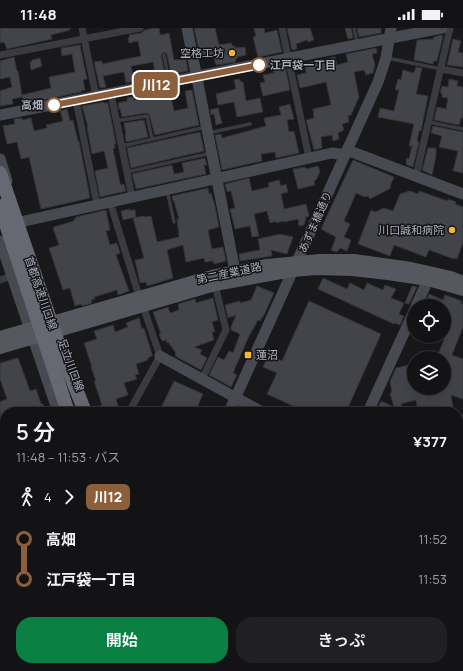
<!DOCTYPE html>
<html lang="ja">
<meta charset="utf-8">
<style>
:root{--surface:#131315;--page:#202022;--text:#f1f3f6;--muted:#9d9ea0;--line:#323234;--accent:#0b8043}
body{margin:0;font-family:Manrope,"Noto Sans JP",sans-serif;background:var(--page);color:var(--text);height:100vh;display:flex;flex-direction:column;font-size:15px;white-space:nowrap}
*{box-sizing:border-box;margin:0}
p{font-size:13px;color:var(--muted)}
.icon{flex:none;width:22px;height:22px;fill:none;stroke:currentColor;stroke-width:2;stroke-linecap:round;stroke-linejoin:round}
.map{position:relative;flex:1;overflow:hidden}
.details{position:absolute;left:0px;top:379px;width:463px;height:264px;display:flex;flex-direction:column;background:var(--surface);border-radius:16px 16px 0 0;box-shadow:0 4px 16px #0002,0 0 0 1px var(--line)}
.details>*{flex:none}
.badge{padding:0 8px;border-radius:6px;font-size:14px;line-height:26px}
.controls{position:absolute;left:407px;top:271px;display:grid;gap:8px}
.controls a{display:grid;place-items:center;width:44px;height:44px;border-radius:50%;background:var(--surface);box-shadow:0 4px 16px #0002,0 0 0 1px var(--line);font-size:20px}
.map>.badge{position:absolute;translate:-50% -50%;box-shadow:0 0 0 2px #fff}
.legs{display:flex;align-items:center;gap:6px;height:44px;padding:0 16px;font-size:13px}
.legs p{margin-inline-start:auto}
.headline{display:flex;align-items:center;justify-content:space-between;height:68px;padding:0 16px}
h1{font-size:22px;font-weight:600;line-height:30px}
.action{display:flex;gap:8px;margin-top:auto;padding:8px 16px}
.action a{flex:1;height:46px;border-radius:16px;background:var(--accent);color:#fff;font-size:16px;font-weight:600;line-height:46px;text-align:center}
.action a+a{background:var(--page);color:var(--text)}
ul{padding:0 16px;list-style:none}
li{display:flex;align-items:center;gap:14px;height:40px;font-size:15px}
li i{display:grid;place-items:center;width:6px;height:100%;margin:0 5px;background:currentColor}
li i::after{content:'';width:10px;height:10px;margin:-5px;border:3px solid;border-radius:50%;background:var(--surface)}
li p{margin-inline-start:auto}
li:first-child i{background:linear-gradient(#0000 50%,currentColor 0)}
li:last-child i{background:linear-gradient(currentColor 50%,#0000 0)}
.status{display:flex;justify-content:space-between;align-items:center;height:28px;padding:0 20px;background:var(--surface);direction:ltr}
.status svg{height:11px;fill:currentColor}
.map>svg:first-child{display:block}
</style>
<div class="status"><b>11:48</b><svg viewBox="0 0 49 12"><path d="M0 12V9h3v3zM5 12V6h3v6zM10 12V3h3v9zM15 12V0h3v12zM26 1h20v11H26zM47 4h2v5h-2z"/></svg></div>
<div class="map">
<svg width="463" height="643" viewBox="0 0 463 643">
<rect width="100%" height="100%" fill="#19191c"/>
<g fill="#434449" stroke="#333338">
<path d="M0,0H70V2L51,7L52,11L7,21L4,14L0,15Z"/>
<path d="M153,0H159L160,6L162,7L169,5L174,32L186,31L188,43L171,46L167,26L164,24L161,27L165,47L156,49L153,34L131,38L134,53L126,55L124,44L103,48L106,59L100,60L94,34L102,33V36L141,28L138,13L129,15L128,10L130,9L129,7L141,5L145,2Z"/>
<path d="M194,0H215L219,17L231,15L232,18H235V20L245,19L246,27L237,29L238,30L235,31L236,34L216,37L213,27L201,29L200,28Z"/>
<path d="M254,0H264L265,5L277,2L282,24L258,29L253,9L256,8Z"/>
<path d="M287,0H310L314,12L308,14L307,12L296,16L297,21L292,22Z"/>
<path d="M345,0H351L353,10L348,11Z"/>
<path d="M357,0H381V5L359,9Z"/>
<path d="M441,7L443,8L437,33H434L433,36L414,32L417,12L433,11L434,9Z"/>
<path d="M453,11L461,13L458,24L463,25V39L447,37Z"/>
<path d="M80,17L87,51L83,52L85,62L81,63V64L42,72V70L25,75L22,69L12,71L13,76L0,78V63L12,59L10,49L0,51V33L14,29L17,43H18L22,67L51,60L49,49L75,44L72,26L62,28L61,20Z"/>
<path d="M376,20L377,25L372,26L375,37L373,45L366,47L364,42L354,44L359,69L351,87L348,88L349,94L342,96L344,102L338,105L339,111L333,113L332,107L321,109L322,120L314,122L306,92L314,90L313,81L331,77L326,54L300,60L297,47L306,45L305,38L306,35L335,29L337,37L348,34L346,26Z"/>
<path d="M40,30L42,38L31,42L30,34L32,33V32Z"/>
<path d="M285,38L290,62L263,68L260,55L265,54L263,47L274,45L273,40Z"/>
<path d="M416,39L422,40L416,66L428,68L421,103H419L417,113L419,114L413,139L407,137L406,135L407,130L409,131L412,118H409L414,96L378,89L380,80L394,83L399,62H395L398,51L401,52L403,42L414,45Z"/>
<path d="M239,51L241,54H243L246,73L260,70L263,84L237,89L234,74L218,77L216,66L236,61L234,52Z"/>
<path d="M449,51L458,53L457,58L463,59V90H461L459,97L434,92L437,79L446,81L448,70L442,69V65H440L442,58L448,59Z"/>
<path d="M192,62L199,97L155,107L149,86L146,85L122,89L120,81H119L118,75L127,73V70L133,69L134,72L145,69L144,67L164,64L170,65L174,83L188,80L185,63Z"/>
<path d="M104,74V75H108L116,116H114L115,120L113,121L120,155L121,157L124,156L126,163L100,169L95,143L108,140L104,123L92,126L87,99H88L82,78Z"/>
<path d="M290,76L294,91L287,92L289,104L294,103L299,125L276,130L275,124L261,126L262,133L222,142L215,107L221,106L222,110L266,98L264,90L281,87L279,79Z"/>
<path d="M218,80L222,95L216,97L214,86L211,87L210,82Z"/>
<path d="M67,81L70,93L73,92L78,113H79L90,170L41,181L29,129L21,131L17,114L7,116L3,98L15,96L14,91L22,90V92L31,90L34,103L47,100L46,97L63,93L60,83Z"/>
<path d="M144,92L148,109L126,114L125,107H126L124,95Z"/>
<path d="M433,98L463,104V145L453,143L458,123L439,119L442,108L431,105Z"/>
<path d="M200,104L204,123L131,140L127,120Z"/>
<path d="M428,120H436V128L432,147L422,142Z"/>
<path d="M205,130L207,137H204L206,146L136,161L132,146L172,137L174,146L184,144L182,135Z"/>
<path d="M353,132L394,149L390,158L391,160L370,171L368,168L365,169L356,165L344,193L350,196L344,209L351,212L347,223L340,220L337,224L331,222L336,209L321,201Z"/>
<path d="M318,138L320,144L316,152L314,153L315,157L298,161L293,141L305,139L306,141Z"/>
<path d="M249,150L252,163L269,159L268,155L279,152L281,158L286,156L288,164L281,166L284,181L306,176L309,188L306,189L304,197L299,198L298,191L284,194V193L276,195V193L270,195L267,183L254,186L259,208L252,209L250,198L235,201L230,181L235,180L231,163L227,164L225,156Z"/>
<path d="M208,160L209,166L211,165L215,178L219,199L208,202L212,221L223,219L226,233L214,236L213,233L205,234L204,230L186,234L183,217L167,222L173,250L147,258L146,254L140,255L135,232L144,230L133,190L144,188L145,189L151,188L157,214L179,209L177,191H179L174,173H173L172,168Z"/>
<path d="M410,163L418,166L419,163L448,173V171L456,174L455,176L463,179V214L457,231L454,230V231L429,222L426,229L394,217L390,228L358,216L371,182L375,184L384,180L393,183L400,166Z"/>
<path d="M129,181V182H135L136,189L123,192L121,183Z"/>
<path d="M106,182L110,202L106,203L110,217L117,215L120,225L116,227L129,263L118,267L117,262L94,269L95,271L91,272L92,275L82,278L81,276L75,278L70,260L63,262L49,220L59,217L53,200L54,199L74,193V191L76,190V189Z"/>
<path d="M280,206L293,209L287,226L271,222L272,228L240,233L239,226L260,222L258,211Z"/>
<path d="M323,250L347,261L350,255L364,262L367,255L383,262L385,257L396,261L391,270L404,275L399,286L404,288L400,297L395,295L394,296L318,261Z"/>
<path d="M257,258L274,265L265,285L260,293L258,292L248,310L233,345L237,347L231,359L209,347L218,329L224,332L229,323L233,325L240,306L231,302V299L236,287L228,290L225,277L240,273V275L251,272Z"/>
<path d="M412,258L417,259L409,276L405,275Z"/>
<path d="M429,266L443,272L445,267L462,273L461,276H463V299L452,327L463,331V371L451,367L453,379H450L451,384H418L416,372L401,376L404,383L406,384H376L381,373L394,379L390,365L392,364L390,354L396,340L414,336V360H445L450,348L444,345V330H421L423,324L437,329L445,309H444V278H424Z"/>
<path d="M213,270L218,292L212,294L215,304H212L214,312L194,319L202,322L200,326L207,330L201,342L175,328L176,325L168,314L167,315L166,312L162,313L159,306H161L153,284L168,279L170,285L179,282L178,276L195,271L196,275Z"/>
<path d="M309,273L381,306L346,384H306L267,366L277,345L263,339L268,327L282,333Z"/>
<path d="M139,290L142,301L144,300L152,326V328L148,330V332L136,336L139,346L135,347L137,351L124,355L128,367L116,371L120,384H98L96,379L102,377L94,353H96L91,339H92L84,315L97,311L94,303L113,297L115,304L128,299L126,295Z"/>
<path d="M18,330L30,363L36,361L41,376H43L45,384H5V437L0,438V374L7,371L0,351V335Z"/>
<path d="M174,353L203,366L195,384H159Z"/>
<path d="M458,440L463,442V481L458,479Z"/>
<path d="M458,499L463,501V547L458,536Z"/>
<path d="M0,500H1L5,512V534L0,536Z"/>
<path d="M5,557V623L0,625V559Z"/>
<path d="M458,560L463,569V573L458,574Z"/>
<path d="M458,594L463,606V625L458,627Z"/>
<path d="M71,638H126L127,639L114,643H73Z"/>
<path d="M217,638H253L254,643H218Z"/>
<path d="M358,638H430L419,643H360Z"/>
<path d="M431,638H439L441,643H433Z"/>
</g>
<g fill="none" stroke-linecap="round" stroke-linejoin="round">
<g stroke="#3a3b41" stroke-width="3.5">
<path d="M354,0L357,14"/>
<path d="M164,27L169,52"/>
<path d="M387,30L441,41"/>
<path d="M116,93L147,88L152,111"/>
<path d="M429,94L463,101"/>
<path d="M208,105L250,96"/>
<path d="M122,118L206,99"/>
<path d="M127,144L211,125"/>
<path d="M167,162L174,194"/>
</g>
<g stroke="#3a3b41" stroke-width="7">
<path d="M82,0L96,68"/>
<path d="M282,0L309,130"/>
<path d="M0,27L140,0"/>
<path d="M441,41L463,45"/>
<path d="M111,66L132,169"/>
<path d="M76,72L97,177"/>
<path d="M416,148L450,0"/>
<path d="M110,174L139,268"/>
<path d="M0,252L12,248"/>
<path d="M202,351L226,302L215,257"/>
<path d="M129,384L160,328L143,278"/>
<path d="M458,435L463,437"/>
<path d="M0,443L5,442"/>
<path d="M0,541L5,539"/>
<path d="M458,553L463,556"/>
<path d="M0,640L5,638"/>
</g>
<g stroke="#484a51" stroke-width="11">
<path d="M187,0L235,243"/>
<path d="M0,87L442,0"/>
<path d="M347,122L463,166"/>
<path d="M0,131L7,153"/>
<path d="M20,194L332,125L345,127"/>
<path d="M0,213L58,384"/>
<path d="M416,278L428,252"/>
<path d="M160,328L262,384"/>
<path d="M229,384L378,54L386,30L391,0"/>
<path d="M368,384L414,283"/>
<path d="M458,405L463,392"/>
<path d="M0,470L5,484"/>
<path d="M458,491L463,494"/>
<path d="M59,638L61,643"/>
<path d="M177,638L179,643"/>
<path d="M263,638V643"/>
<path d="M297,643L331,638L334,643"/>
</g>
<g stroke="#565860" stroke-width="12">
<path d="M0,309L212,248L267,237L320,232H354L411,240L451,249L463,254"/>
<path d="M0,320L215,257L292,243L316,241L352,242L388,246L428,252L463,262"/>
</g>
<g stroke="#666972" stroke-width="14">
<path d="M0,145L58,315L85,384"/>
<path d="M0,178L68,384"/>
<path d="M153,638L155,643"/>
<path d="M168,638L170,643"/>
</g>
</g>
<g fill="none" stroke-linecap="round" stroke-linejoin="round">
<defs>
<path id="line-1" d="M54,77L259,37"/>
</defs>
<use href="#line-1" stroke="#fff" stroke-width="9"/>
<use href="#line-1" stroke="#8b5e3c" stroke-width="6"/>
</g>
<g fill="#f7b736" stroke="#141417" stroke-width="1.5">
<circle cx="232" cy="25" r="4"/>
<circle cx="452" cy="202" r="4"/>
<rect x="244" y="323" width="8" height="8" rx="2"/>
</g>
<g fill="#fff" stroke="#8b5e3c" stroke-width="2">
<circle cx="259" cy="37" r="7"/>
<circle cx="54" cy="77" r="7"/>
</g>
<g text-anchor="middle" stroke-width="3" stroke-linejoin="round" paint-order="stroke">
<g font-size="11" fill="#acb0bc" stroke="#141417" text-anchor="end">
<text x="224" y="29">空格工坊</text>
<text x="444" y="206">川口誠和病院</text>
<text x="256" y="331" text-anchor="start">蓮沼</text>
</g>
<g font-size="11" font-weight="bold" fill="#acb0bc" stroke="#141417" text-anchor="start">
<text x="270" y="41">江戸袋一丁目</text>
<text x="43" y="81" text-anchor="end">高畑</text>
</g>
<g font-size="11" fill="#acb0bc" stroke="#141417">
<text transform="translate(315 194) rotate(-66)" y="4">あずま橋通り</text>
<text transform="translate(229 245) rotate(-12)" y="4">第二産業道路</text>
<text transform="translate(41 265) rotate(71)" y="4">首都高速川口線</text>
<text transform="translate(71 337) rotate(70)" y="4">足立川口線</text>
</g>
</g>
</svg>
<div class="controls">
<a><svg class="icon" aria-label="locate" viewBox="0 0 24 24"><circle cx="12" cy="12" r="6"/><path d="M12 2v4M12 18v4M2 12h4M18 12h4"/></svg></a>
<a><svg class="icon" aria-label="layers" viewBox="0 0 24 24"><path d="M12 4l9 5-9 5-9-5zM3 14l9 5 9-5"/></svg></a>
</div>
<b class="badge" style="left:156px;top:57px;background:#8b5e3c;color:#fff">川12</b>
<section class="details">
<div class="headline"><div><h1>5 分</h1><p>11:48 – 11:53 · バス</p></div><b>¥377</b></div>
<div class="legs"><svg class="icon" aria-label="walk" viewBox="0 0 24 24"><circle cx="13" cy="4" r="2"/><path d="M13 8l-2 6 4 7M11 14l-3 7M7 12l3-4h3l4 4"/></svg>4<svg class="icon" aria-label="forward" viewBox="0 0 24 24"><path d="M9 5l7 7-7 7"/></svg><b class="badge" style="background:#8b5e3c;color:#fff">川12</b></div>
<ul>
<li><i style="color:#8b5e3c"></i><b>高畑</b><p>11:52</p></li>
<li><i style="color:#8b5e3c"></i><b>江戸袋一丁目</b><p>11:53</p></li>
</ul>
<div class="action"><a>開始</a><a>きっぷ</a></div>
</section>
</div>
